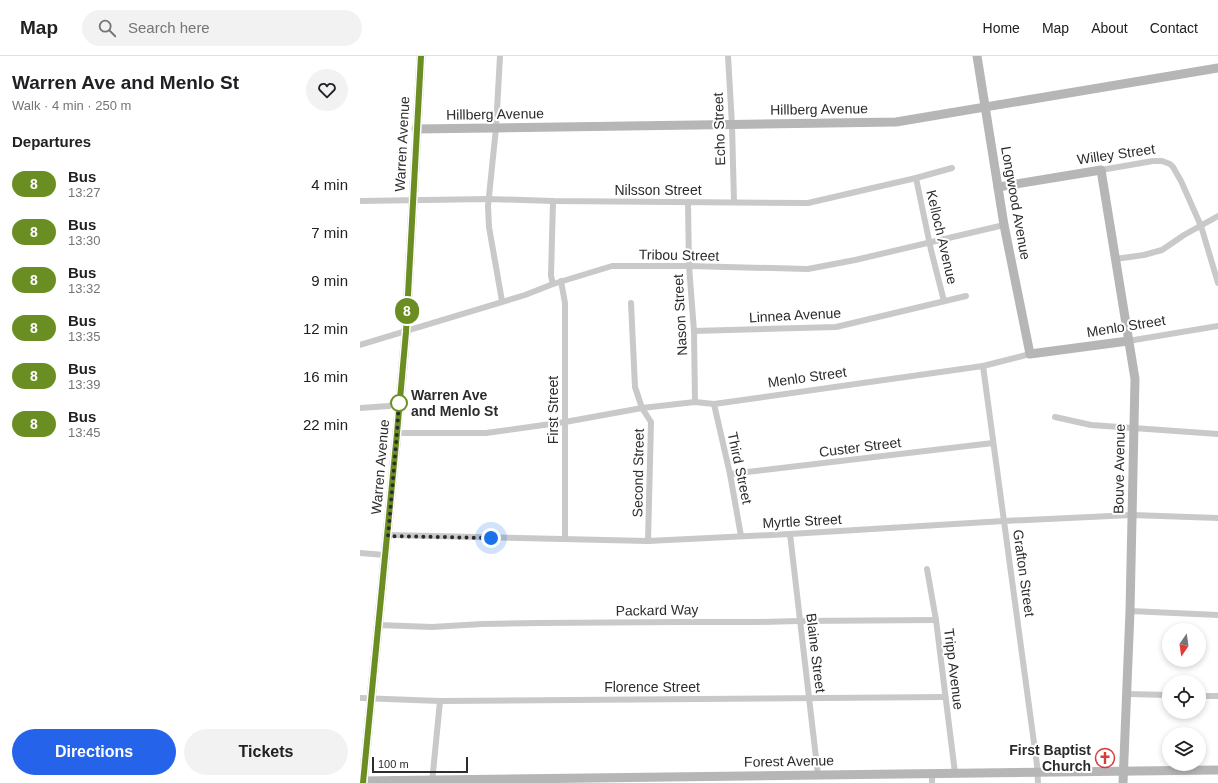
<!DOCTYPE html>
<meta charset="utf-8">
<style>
:root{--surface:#fff;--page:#f2f2f2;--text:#202124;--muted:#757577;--line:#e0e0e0;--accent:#2563eb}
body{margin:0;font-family:Helvetica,sans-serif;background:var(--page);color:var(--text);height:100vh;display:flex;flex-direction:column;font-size:15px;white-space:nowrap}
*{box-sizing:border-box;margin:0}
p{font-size:13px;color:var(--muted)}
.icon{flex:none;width:22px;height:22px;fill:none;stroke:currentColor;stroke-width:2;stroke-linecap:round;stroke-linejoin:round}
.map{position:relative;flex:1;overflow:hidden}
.drawer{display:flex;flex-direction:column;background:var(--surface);width:360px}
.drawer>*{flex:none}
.badge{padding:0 8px;border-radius:13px;font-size:14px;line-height:26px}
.needle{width:26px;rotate:193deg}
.controls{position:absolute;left:802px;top:567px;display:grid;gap:8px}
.controls a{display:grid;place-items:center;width:44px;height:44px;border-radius:50%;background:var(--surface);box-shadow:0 2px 6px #0003;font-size:20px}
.scale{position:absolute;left:12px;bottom:10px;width:96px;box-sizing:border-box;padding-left:4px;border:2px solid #2c2c2c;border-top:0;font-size:11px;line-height:14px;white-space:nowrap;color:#2c2c2c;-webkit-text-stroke:3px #fff;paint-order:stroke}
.you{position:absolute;width:20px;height:20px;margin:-10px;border:3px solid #fff;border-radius:50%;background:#1a73e8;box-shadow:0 0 0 6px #1a73e833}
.map>.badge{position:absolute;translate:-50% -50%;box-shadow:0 0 0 2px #fff}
h2{padding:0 12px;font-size:15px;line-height:36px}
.round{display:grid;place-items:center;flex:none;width:42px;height:42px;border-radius:21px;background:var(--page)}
.headline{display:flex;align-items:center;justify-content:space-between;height:68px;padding:0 12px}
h1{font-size:19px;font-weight:700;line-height:30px}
.cta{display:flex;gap:8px;margin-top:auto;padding:8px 12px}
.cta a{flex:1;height:46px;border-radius:24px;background:var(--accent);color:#fff;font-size:16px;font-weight:700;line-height:46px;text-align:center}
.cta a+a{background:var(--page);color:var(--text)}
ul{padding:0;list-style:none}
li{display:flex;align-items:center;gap:12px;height:48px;padding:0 12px}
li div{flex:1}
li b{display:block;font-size:15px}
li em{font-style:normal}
li .badge{min-width:44px;font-weight:700;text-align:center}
header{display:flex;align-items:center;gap:24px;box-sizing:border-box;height:56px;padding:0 20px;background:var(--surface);border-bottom:1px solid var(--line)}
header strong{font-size:19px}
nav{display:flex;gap:22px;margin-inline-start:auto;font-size:14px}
.search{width:280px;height:36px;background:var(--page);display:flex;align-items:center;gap:10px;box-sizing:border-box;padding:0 14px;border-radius:22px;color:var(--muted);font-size:15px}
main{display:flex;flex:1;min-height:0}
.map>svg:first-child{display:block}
</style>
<header>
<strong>Map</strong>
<div class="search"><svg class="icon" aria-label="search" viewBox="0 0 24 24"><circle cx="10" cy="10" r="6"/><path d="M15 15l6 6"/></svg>Search here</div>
<nav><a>Home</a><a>Map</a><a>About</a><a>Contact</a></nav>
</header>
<main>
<section class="drawer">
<div class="headline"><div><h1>Warren Ave and Menlo St</h1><p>Walk · 4 min · 250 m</p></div><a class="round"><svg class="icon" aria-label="heart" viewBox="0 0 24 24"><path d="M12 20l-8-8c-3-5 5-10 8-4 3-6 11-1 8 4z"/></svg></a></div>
<h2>Departures</h2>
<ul>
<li><span class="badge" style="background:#6b8e23;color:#fff">8</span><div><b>Bus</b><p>13:27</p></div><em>4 min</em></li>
<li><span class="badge" style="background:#6b8e23;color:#fff">8</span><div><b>Bus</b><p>13:30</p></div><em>7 min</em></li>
<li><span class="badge" style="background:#6b8e23;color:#fff">8</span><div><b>Bus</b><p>13:32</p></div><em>9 min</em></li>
<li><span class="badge" style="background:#6b8e23;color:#fff">8</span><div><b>Bus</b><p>13:35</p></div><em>12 min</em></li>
<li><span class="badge" style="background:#6b8e23;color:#fff">8</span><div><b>Bus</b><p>13:39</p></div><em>16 min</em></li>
<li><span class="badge" style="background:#6b8e23;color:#fff">8</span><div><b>Bus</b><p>13:45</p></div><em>22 min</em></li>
</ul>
<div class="cta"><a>Directions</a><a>Tickets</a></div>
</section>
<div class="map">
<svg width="858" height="727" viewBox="0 0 858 727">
<rect width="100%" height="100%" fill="#fff"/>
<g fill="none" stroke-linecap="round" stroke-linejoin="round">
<g stroke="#c9c9c9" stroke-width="6">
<path d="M140,0L136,72L128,150L129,171L142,245"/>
<path d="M368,0L372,69L374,146"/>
<path d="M741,114L793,105H802L810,108L813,111L821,125L841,170L858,227"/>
<path d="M556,122L571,194L584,245"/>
<path d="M0,145L128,143L193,145L448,147L556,122L592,112"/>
<path d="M328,147L329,210L334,275L335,346"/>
<path d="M755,203L784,199L802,194L824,179L858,160"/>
<path d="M201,225L205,247V483"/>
<path d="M193,228L191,220L193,145"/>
<path d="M271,247L275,331L282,352L291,366L288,485"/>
<path d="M334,275L476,271L606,240"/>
<path d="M768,285L858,270"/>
<path d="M0,289L165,239L193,228L252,210H329L448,213L495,204L644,169"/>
<path d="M623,310L677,709L678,727"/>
<path d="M354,348L370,418L381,480"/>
<path d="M0,352L29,350L39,345"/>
<path d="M695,361L731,369L858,378"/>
<path d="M37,377H126L205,366L282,352L335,346L354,348L623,310L670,298"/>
<path d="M370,418L633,387"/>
<path d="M430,478L458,719"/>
<path d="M28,479L288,485L430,478L644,465L772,459L858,462"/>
<path d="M0,497L25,499"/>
<path d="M567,513L576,564L595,717"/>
<path d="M770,555L858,559"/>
<path d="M18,569L72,571L122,568L179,567L321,566H397L439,565L576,564"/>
<path d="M767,638L809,639"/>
<path d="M839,640H858"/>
<path d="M0,642L80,645L585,641"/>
<path d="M572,717V727"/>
<path d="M72,727L80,645"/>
</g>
<g stroke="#b6b6b6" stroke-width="9">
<path d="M617,0L644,169L670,298L768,285"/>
<path d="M56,73L536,66L858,12"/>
<path d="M638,131L741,114L775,323L770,555L763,727"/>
<path d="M0,725L858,714"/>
<path d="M3,727L37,377L46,276L61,0"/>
</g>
</g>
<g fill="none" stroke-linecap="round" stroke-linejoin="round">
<defs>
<path id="line" d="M3,727L37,377L46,276L61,0"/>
</defs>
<use href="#line" stroke="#fff" stroke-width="9"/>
<use href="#line" stroke="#6b8e23" stroke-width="6"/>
<path stroke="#2c2c2c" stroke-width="4" stroke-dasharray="0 7.2" d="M39,347V345L37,377L28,480L131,482"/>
</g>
<defs>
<symbol id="church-ring" viewBox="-11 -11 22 22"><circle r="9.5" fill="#fff" stroke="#d63c3c" stroke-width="1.5"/><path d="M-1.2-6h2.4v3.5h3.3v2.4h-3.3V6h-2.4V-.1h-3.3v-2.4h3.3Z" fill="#d63c3c"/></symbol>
</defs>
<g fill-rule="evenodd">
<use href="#church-ring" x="734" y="691" width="22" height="22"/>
</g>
<circle fill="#fff" stroke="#6b8e23" stroke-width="2" cx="39" cy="347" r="8"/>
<g text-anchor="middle" stroke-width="4" stroke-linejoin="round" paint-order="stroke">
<g font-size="14" fill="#2c2c2c" stroke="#fff">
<text transform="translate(459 53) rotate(-1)" y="5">Hillberg Avenue</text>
<text transform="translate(135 58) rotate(-1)" y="5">Hillberg Avenue</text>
<text transform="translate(359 73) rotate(-92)" y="5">Echo Street</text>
<text transform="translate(42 88) rotate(-87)" y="5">Warren Avenue</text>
<text transform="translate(756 98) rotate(-8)" y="5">Willey Street</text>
<text x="298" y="139">Nilsson Street</text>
<text transform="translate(656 147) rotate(80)" y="5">Longwood Avenue</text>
<text transform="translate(582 181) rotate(77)" y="5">Kelloch Avenue</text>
<text transform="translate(319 199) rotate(1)" y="5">Tribou Street</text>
<text transform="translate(320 259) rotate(-93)" y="5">Nason Street</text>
<text transform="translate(435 259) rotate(-3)" y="5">Linnea Avenue</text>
<text transform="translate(766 270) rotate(-9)" y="5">Menlo Street</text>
<text transform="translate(447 321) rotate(-8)" y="5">Menlo Street</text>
<text transform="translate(193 354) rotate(-90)" y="5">First Street</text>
<text transform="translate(500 391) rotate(-7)" y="5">Custer Street</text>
<text transform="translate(20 411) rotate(-85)" y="5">Warren Avenue</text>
<text transform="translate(380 412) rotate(78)" y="5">Third Street</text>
<text transform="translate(759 413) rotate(-89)" y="5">Bouve Avenue</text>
<text transform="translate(278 417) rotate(-89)" y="5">Second Street</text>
<text transform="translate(442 465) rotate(-3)" y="5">Myrtle Street</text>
<text transform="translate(664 517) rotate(82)" y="5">Grafton Street</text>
<text transform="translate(297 554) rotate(-1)" y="5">Packard Way</text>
<text transform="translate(456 597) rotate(83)" y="5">Blaine Street</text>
<text transform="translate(594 613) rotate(83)" y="5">Tripp Avenue</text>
<text x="292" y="636">Florence Street</text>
<text transform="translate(429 705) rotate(-1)" y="5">Forest Avenue</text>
</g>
<g font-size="14" font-weight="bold" fill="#2c2c2c" stroke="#fff" text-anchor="start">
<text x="51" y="344">Warren Ave<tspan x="51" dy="16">and Menlo St</tspan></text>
</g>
<g font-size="14" font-weight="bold" fill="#2c2c2c" stroke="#fff" text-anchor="end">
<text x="731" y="699">First Baptist<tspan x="731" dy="16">Church</tspan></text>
</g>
</g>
</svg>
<div class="controls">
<a><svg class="needle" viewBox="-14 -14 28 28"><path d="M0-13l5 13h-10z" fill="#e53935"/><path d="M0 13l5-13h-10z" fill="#757577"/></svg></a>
<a><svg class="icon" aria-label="locate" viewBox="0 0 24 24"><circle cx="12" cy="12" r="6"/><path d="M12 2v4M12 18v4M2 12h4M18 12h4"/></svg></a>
<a><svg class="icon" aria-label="layers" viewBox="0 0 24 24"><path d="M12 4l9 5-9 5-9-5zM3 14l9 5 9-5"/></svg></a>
</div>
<div class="scale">100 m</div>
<div class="you" style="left:131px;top:482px"></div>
<b class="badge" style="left:47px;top:255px;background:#6b8e23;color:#fff">8</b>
</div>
</main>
